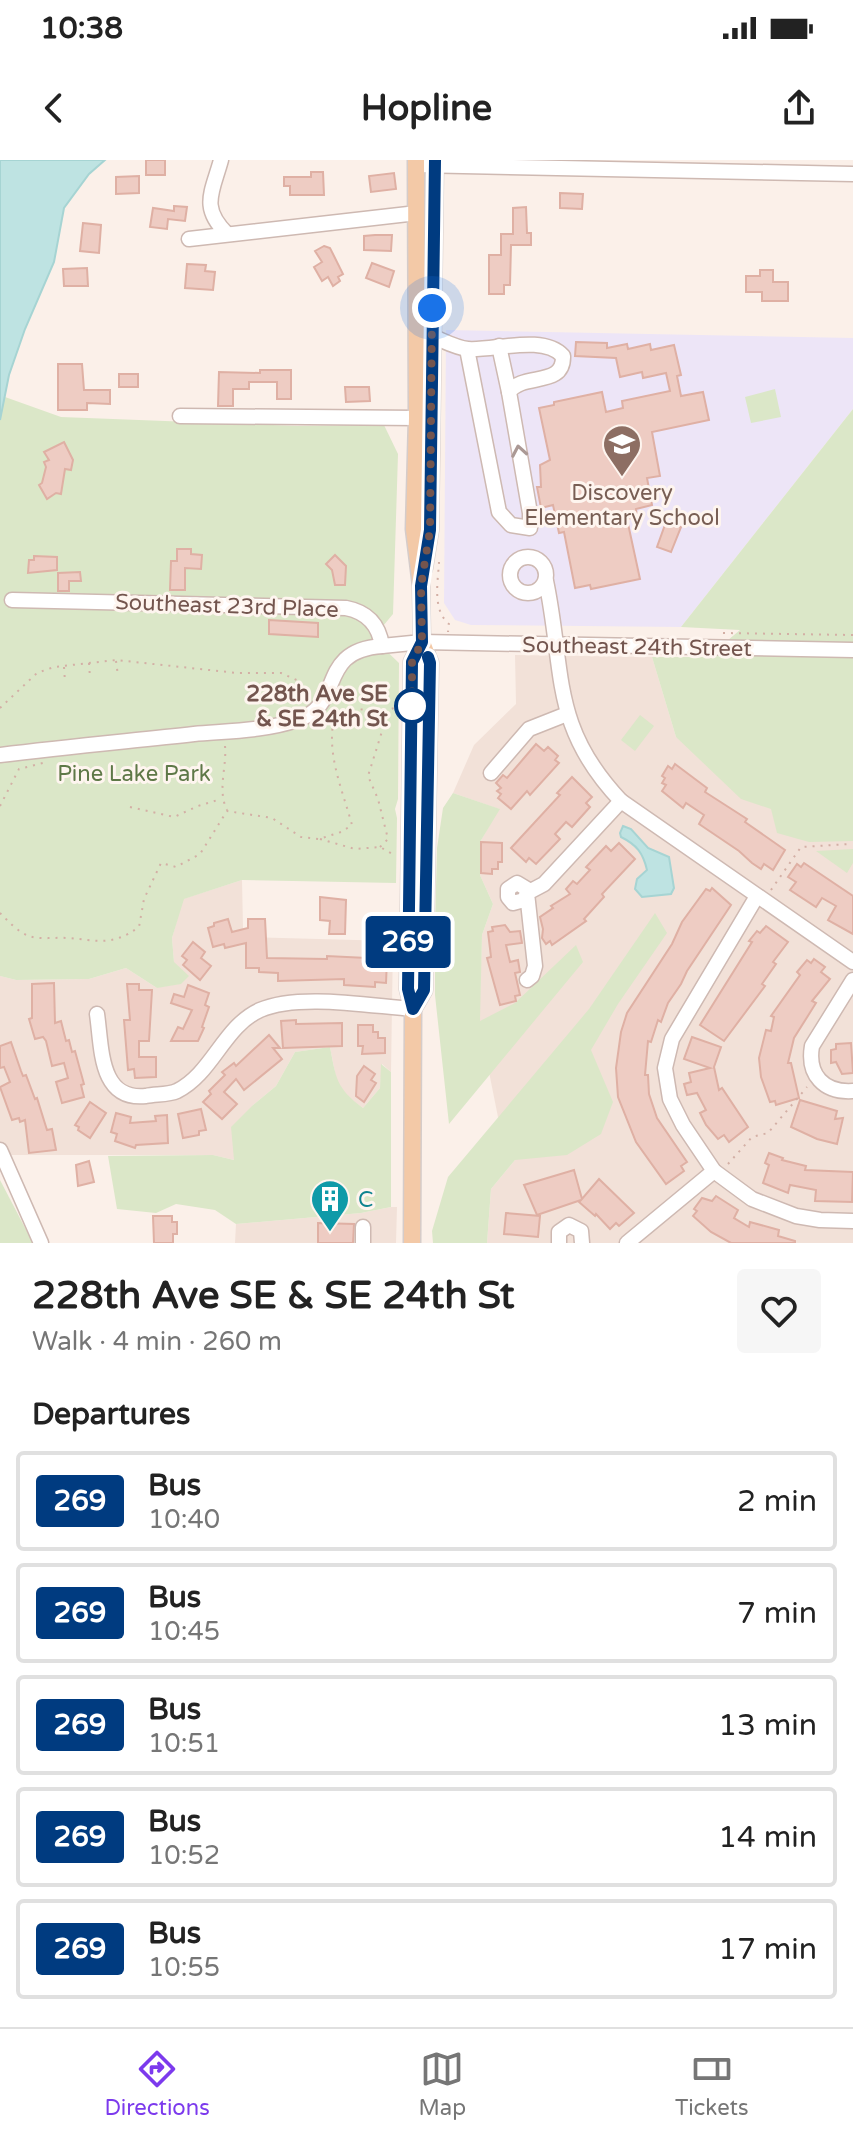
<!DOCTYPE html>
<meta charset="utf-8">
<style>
:root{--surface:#fff;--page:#f6f6f6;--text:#222;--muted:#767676;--line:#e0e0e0;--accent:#7c3aed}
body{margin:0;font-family:"Varela Round",sans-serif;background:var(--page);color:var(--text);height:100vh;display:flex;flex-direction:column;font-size:30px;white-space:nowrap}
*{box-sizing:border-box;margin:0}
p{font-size:26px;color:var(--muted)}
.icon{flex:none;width:44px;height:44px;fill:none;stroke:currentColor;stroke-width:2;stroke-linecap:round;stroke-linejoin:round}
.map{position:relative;height:1083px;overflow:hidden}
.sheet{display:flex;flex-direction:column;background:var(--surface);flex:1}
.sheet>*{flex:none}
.badge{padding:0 16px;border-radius:6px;font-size:28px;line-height:52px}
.you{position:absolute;width:40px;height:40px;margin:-20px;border:6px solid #fff;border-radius:50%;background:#1a73e8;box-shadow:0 0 0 12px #1a73e833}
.map>.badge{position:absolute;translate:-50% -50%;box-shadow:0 0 0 4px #fff}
h2{padding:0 32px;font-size:30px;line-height:72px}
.round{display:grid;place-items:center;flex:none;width:84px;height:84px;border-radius:8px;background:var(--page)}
.headline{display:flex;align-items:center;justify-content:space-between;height:136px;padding:0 32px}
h1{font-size:38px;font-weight:700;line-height:60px}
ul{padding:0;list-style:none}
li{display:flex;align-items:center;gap:24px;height:100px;margin:0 16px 12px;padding:0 16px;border:4px solid var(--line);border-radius:8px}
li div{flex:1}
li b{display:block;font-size:30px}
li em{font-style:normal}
li .badge{min-width:88px;font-weight:700;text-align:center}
.status{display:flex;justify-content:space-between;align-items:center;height:56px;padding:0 40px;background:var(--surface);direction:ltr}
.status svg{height:22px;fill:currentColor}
header{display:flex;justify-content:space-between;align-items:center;height:104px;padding:0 32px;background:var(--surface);font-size:36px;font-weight:700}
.dock{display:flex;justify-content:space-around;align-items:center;height:112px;border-top:2px solid var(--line);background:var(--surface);font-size:22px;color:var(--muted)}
.dock a{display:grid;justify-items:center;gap:4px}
.dock .selected{color:var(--accent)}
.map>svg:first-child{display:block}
</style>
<div class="status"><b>10:38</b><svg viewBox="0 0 49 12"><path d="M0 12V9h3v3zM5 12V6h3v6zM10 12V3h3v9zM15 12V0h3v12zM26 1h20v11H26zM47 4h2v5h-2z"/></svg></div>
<header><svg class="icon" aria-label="back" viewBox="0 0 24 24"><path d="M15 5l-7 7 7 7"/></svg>Hopline<svg class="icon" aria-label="share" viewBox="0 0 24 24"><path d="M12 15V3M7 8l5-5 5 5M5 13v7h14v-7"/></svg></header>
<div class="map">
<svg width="853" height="1083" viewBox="0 0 853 1083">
<rect width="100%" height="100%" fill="#fbf0e9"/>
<g fill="#f2e1d8">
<path d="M515,495L652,497L676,577L853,633V1083H487L491,1029L515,1000L498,957L479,862L482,775L493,744L480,715V682L499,649L453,633L474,585L516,544Z"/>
<path d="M242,720L243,768L249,777L393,781L391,912L382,904L380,928L363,948L346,936L337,923L330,887L295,892L276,926L253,945L234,1000L213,995H0V816L16,820L89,819L126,808L157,828L174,802L172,778L183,739Z"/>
<path d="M391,1047H397L396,1083H235L236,1064L361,1053Z"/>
</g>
<path fill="#ede5f7" d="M446,170L853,178V249L681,467L471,465L455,460L444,443Z"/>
<g fill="#dbe7c8">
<path d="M775,229L781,257L751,263L745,237Z"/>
<path d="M5,237L61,257L297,266L384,265L398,294L393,454L373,478L399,503L398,639L395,649L397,658L396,723L242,720L184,739L172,778L174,802L189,816L181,824L157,828L126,808L89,819L16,820L0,816V260Z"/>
<path d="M853,249V681L809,682L777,673L771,649L741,639L676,577L652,497H708L740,470L681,467Z"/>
<path d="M640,555L654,566L635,591L621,580Z"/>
<path d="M453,633L500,649L480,682V715L493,744L482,775L480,861L515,843L576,785L583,802L449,964L435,835V766L437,688L443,648Z"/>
<path d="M853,689V703L847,713L816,691Z"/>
<path d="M655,753L667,773L618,844L591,890L613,942L601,974L567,995L515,1000L491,1029L487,1083H433L432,1071L448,1017L589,849Z"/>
<path d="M330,887C336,918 336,928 363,948L380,928L381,904L391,912V1047L361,1053L236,1064L215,1050L176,1044L156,1053L117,1049L108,996L213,995L234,1000L231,967L253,945L276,926L295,892Z"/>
<path d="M0,1020L33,1083H0Z"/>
</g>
<g fill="#bee3e2" stroke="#a6d4d3" stroke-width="2">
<path d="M0,0H105L89,14L64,48L54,102L25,169L9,215L0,260Z"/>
<path d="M623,666L631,669L648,688L669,697L674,728L671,734L642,737L635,729L637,719L647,710C643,693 637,685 621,677L620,673Z"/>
</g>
<g fill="#eeccc3" stroke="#dfb0a4" stroke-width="2">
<rect x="146" y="0" width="19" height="15"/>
<path d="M311,12H323L324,35H290V26H284V17H311Z"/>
<path d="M394,13L396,29L371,32L369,16Z"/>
<path d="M139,16V33L116,34V17Z"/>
<path d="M560,33L583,34L582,49L560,48Z"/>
<path d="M174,46L187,47L185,61L168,59L167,69L150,67L153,48L174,51Z"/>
<path d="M526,47L527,73H531V85H511L510,125H504V134H489V95H501V74H513V48Z"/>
<path d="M83,63L101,65L99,93L80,91Z"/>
<path d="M375,75H392L391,91L364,90V76Z"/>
<path d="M324,86L330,88L343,114L338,117L340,121L333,126L328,117L322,121L314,107L322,102L315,91Z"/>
<path d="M372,103L394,111L389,127L366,118Z"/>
<path d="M187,104L206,105L205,111L215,112L213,130L185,128Z"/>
<path d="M87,108L88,126H64L63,109Z"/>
<path d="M760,110H773V122H788V141H762V132H746V116H760Z"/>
<path d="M576,182L607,183V188L627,184L628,189L650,184L651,190L674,185L681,215L677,216L681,236L703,232L709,260L652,272L660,316L647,318L652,345L636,349L637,357L627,359L640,419L591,429L590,425L575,428L564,372L559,373L553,345L541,348L537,327H541L540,305L550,300L539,248L554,245V242L602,232L606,252L623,248L622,241L670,231L666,213L643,218L642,212L620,217L616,198L575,196Z"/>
<path d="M58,204H82L84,230H110V244L87,243V250H58Z"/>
<path d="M260,210H291V239H277V222H249V229H233V246H218L219,212L260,213Z"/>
<rect x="119" y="214" width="19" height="13"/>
<path d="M345,227H369L370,241L346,242Z"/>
<path d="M64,282L73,300L71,310L65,309L61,334L56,333L47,339L39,325L42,323L46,307L44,302L49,300L44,292Z"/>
<path d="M666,362L681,367L671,392L657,387Z"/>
<path d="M177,389H191V394L202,395L201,409L185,408V430H170L171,401H177Z"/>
<path d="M335,395L346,406L345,425H335L332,410L326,404Z"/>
<path d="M34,396L57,397V410L28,413L29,400H34Z"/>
<path d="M80,412L81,421H69V431H58V413Z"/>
<path d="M269,460L318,463V477L269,474Z"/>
<path d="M536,584L544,591L548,587L558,596L555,600L559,603L530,635L527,631L511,649L498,638L501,634L497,631L501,628L496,623L503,615L507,618Z"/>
<path d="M675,604L707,628L705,632L747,659L745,662L785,690L773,710L764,704L761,709L752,703L739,691L699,664L704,655L686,643L683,648L662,631L666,625L662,623L665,618L662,616L668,606L672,609Z"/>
<path d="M572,617L592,637L586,643L590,647L572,667L566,662L555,674L560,679L536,704L529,698L526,702L511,688L560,635L557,633Z"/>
<path d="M481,682L502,683V702H498V709H492V714L481,713Z"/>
<path d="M619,683L635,699L602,734L604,737L584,759L586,761L552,785L550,781L546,784L542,778L543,769L540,757L553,748L551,746L570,734L566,729L573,721L577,724L590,710L586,707L606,686L611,691Z"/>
<path d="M804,703L853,736V774L828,760L836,746L822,738L816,747L790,730L796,722L788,717L797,704L801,707Z"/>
<path d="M712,728L731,745L687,811L681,824L668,843L661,862L658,860L651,882L648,881L645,915H648L649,934L657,958L687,1002L681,1006L684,1011L666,1024L636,982L618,937L616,908L621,872L627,853L672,784L682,762L706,729L710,731Z"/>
<path d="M320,737L346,740L345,774H329L330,761L320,760Z"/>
<path d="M228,759L232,772L248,768V759H265L267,798L327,799V796L387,799L386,823L375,822V827L344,825V819L278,821V813L259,812V808H246V783L225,788L224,784L213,787L208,768L214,766V763Z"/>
<path d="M505,765L510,772L520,771L522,783L506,785L510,802L518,800L520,812L515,813L520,835L515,836L516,841L500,845L487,798L491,797L488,772L493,771L492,767Z"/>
<path d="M766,766L788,782L773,802L776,804L762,824L765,826L724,881L700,865L752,782L749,781L757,771L760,773Z"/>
<path d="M193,782L205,792L201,798L211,806L200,820L183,805L187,800L182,796Z"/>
<path d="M814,799L825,807L821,812L830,819L812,841L816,843L794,878L788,903H791L799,938L776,945L775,941L770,942L761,917L759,898L766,870L771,871L774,857L771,856L800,815L797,812L807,800L811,803Z"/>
<path d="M54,823L55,863L61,861L66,881L69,880L72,892L75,891L84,924L81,925L84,937L62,943L56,922L68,918L64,903L52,906L46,881L43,877L35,879L29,859L32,858V824Z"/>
<path d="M127,824H139V830H152L149,881H139V897H156V917L135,918L134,909L128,910L124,860H130Z"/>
<path d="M188,825L209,833L205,845L209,847L202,867L204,868L198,881H171L178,867L183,869L192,850L171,843L174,834L184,837Z"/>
<path d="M296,860V864L342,863V886L283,888L281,861Z"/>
<path d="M358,865H373V872H378V878H385V893L362,894L363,886H358Z"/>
<path d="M269,875L280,888H273L282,899L244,930L236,919L224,932L237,944L222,959L203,942L211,934L209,931L225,915L222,912L234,903L236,906Z"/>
<path d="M692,877L721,887L714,907L719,930L722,928L748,967L729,982L724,975L718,979L706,965L700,953L706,950L697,933L687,935L684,924L691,922L689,913L710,908L684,899Z"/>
<path d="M11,882L21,911L23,916L26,915L35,939L37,938L47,970L52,969L56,990L29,993L25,960L20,962L19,958L12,960L0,927L10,922L4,907L0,908V886Z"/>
<path d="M851,883L853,913L842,914L836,902L831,903V890L836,889V884Z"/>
<path d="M364,906L375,914L371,920L376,923L364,942L356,936L357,916Z"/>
<path d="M800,940L837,951L835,959L843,958L837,984L817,979L791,967Z"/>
<path d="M90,942L106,953L90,978L78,970L79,967L75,965Z"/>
<path d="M201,949L206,970L199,971V975L183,978L178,954Z"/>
<path d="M116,953L131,957L130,963L156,961L155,956L167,955L168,983L136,985L135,988L115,981L117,974L111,972Z"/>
<path d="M769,993L783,998L782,1000L806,1006L805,1010L853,1012L852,1042L815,1041L816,1030L790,1025L788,1033L763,1023L769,1005L765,1003Z"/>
<path d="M89,1001L94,1022L78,1026L76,1005Z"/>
<path d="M574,1010L582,1039L599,1019L634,1053L619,1066L616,1063L610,1069L596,1054L595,1056L579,1042L581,1040L537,1055L524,1025Z"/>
<path d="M716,1036L738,1050L734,1058L749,1067L750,1062L779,1070L778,1076L795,1081V1083H731L711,1072L693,1056L697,1051L694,1049L702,1038L712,1041Z"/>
<path d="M506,1053L540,1056L538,1077L504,1074Z"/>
<path d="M153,1056H172V1062H177V1074H173V1083H154Z"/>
<path d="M318,1063L354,1064L353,1083H318Z"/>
</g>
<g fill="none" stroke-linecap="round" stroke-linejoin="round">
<defs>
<g id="minor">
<path d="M221,0C212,33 200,47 227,74"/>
<path d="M416,5L853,14"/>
<path d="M189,79L417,53"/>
<path d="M431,176C442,180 456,188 468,189C494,191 543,174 563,196C564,228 523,212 509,232L530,353V368L511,365L499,352L467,189"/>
<path d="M499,186L509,232"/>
<path d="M180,256L417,258"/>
<circle cx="528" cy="415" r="18"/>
<path d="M546,421C565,512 550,566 621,641L853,802"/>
<path d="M12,440L346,448C367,452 379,465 382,486L422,482L853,490"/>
<path d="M0,595C65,587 130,581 194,574C228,571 265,571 297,560C346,545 315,491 382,486"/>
<path d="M491,613L529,569L567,554"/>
<path d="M757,736L672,879L665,908L670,939L683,965L714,1011L752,1039L796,1056L820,1060L853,1061"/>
<path d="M527,820L532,816L535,806L527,733V729L517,723L508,729V737L513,743L524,740L527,733L544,724L621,641"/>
<path d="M853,820L812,886C807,915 824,933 853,931"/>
<path d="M97,854C102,888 99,941 146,936C156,934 168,935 177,931C212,914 224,866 260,850C299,833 370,846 413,849"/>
<path d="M0,990L41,1083"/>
<path d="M363,1083V1067"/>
<path d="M559,1083V1072L569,1065L581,1071L582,1083"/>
<path d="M627,1083L714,1011"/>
</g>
<g id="major">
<path d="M424,408L430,370L435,0"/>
<path d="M413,849L424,830L430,503L422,482L421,426L414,369L417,258L416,0"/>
<path d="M412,1083L413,849L408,829L412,502L422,482"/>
</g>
</defs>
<use href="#minor" stroke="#ceb9b2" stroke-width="17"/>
<use href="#major" stroke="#d5ccca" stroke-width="19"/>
<g stroke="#d3afa5" stroke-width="2" stroke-dasharray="2 6" stroke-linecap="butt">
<path d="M439,402C438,422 432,450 449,464L448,472"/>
<path d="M723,473L853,475"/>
<path d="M116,501L118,516"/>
<path d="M89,503L90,518"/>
<path d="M64,507L65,522"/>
<path d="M0,548L37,513L54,507L116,500L237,513H281L301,522L304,538L309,541"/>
<path d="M337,554L364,549L382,552L397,547"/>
<path d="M225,586C227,607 217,630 227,650"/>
<path d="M0,646L19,609L43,603"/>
<path d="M130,647L174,657L198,646L221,639"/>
<path d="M320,679L355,689L380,687L394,695"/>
<path d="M380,687L388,679L378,639L368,616L384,565L382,552"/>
<path d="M771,730L801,687L850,684"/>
<path d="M0,753C8,761 19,773 29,776C41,780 55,777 67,778C98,780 111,787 139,767L144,739L161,703L176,707L200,694L227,651L272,658L301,677L319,679L341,672L352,665C342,628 325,592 335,554L332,552"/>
<path d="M728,1004L752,977L768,973L807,927"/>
</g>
<use href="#minor" stroke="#fff" stroke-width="14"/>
<use href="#major" stroke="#f3c9a7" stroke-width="16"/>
</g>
<defs><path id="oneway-chevron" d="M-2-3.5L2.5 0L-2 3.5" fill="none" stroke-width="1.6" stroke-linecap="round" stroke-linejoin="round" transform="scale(2)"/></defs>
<use stroke="#ab9995" href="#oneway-chevron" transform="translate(519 291) rotate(-100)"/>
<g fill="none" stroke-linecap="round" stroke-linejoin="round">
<defs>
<path id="line" d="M428,497L430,503L424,830L413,849L408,829L412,502L422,482L421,426L430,370L435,0"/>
</defs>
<use href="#line" stroke="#fff" stroke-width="18"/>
<use href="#line" stroke="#003b80" stroke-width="12"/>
<path stroke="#73554e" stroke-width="8" stroke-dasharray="0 14.4" d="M412,546V502L422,482L421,426L430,370L432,148"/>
</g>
<defs>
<symbol id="school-pin" viewBox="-11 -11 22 30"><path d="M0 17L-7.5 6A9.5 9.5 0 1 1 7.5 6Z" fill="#8d6e63" stroke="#fef5ef"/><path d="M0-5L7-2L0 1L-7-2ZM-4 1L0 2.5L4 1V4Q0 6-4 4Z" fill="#fff"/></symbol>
<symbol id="building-pin" viewBox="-11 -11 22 30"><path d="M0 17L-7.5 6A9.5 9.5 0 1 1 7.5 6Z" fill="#0f9aa8" stroke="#fef5ef"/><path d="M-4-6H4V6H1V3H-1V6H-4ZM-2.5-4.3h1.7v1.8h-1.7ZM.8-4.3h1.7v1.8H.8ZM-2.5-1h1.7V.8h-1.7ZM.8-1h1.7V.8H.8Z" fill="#fff"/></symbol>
</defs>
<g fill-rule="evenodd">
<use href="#school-pin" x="600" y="262" width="44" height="60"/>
<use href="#building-pin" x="308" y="1017" width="44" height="60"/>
</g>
<circle fill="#fff" stroke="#003b80" stroke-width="4" cx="412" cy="546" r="16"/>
<g text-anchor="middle" stroke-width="6" stroke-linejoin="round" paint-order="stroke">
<g font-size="22" fill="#785e54" stroke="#fef5ef">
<text x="622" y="340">Discovery<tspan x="622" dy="25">Elementary School</tspan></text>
</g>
<g font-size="22" fill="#73554e" stroke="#fef5ef">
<text transform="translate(227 445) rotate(2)" y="8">Southeast 23rd Place</text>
<text transform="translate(637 486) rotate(1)" y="8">Southeast 24th Street</text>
</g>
<g font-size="22" font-weight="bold" fill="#73554e" stroke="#fef5ef" text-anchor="end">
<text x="388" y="541">228th Ave SE<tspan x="388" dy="25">&amp; SE 24th St</tspan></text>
</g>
<g font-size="22" fill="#5e7847" stroke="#fef5ef">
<text x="134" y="621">Pine Lake Park</text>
</g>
<g font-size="22" fill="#0d838f" stroke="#fef5ef" text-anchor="start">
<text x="358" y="1047">C</text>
</g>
</g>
</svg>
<div class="you" style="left:432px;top:148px"></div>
<b class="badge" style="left:408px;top:782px;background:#003b80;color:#fff">269</b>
</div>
<section class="sheet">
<div class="headline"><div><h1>228th Ave SE &amp; SE 24th St</h1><p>Walk · 4 min · 260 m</p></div><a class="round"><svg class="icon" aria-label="heart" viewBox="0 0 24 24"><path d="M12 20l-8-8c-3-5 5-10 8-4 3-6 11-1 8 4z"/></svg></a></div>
<h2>Departures</h2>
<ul>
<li><span class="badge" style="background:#003b80;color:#fff">269</span><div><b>Bus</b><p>10:40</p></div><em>2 min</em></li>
<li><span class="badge" style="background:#003b80;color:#fff">269</span><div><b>Bus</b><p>10:45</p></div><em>7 min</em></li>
<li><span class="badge" style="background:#003b80;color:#fff">269</span><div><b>Bus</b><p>10:51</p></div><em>13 min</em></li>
<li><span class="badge" style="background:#003b80;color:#fff">269</span><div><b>Bus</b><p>10:52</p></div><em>14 min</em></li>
<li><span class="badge" style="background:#003b80;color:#fff">269</span><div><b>Bus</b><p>10:55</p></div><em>17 min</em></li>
</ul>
</section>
<nav class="dock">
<a class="selected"><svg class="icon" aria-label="directions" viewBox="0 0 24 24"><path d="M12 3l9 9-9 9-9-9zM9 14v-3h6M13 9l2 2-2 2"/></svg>Directions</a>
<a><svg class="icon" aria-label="map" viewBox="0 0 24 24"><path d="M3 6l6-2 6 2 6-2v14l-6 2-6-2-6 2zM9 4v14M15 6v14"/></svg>Map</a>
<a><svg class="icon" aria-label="tickets" viewBox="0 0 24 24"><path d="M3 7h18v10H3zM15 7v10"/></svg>Tickets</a>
</nav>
